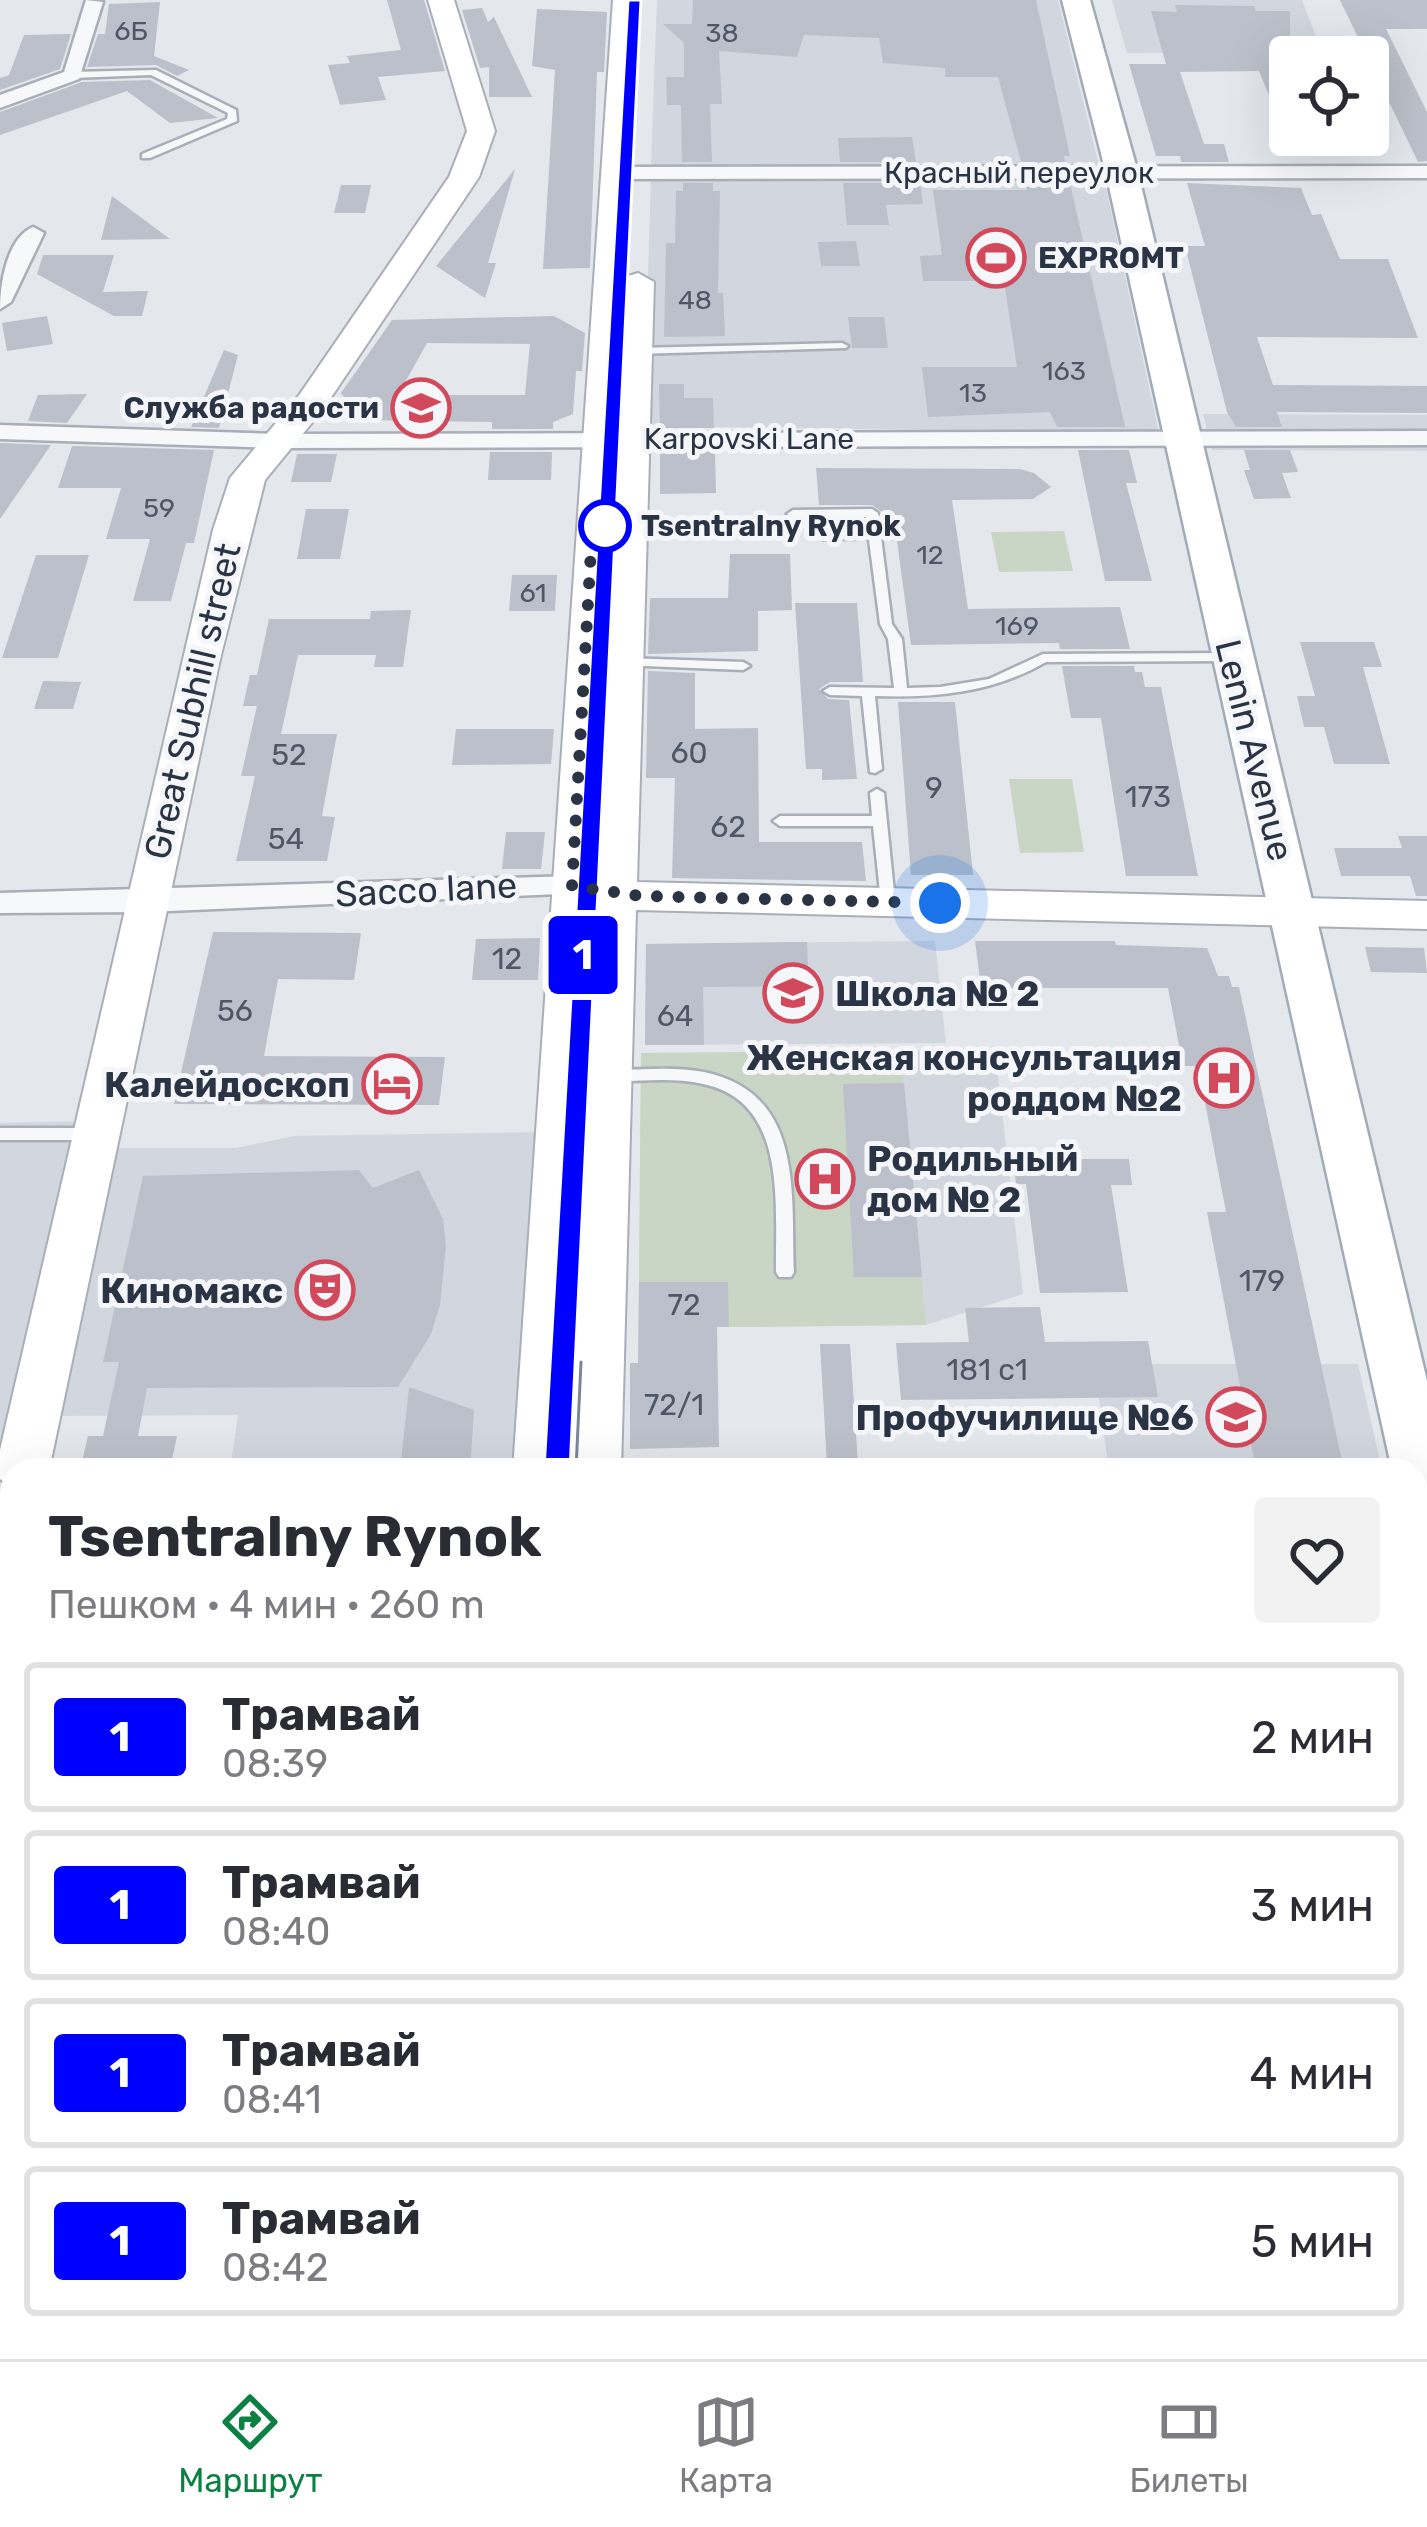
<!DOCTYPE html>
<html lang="ru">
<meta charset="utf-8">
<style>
:root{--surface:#fff;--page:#f2f2f3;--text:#2b2b33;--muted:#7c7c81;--line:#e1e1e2;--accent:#0b8043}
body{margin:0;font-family:Rubik,sans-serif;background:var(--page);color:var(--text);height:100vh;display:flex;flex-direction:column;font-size:45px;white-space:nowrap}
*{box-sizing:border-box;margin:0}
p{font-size:39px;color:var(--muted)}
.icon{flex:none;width:66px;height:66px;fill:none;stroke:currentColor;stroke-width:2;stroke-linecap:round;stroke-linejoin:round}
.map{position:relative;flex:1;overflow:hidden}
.details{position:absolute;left:0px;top:1458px;width:1428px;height:903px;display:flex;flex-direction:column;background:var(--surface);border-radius:36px 36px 0 0;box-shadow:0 12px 48px #0002}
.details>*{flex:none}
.badge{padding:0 24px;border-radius:9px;font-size:42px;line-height:78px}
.fabs{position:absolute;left:1269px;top:36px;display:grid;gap:24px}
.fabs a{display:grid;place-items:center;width:120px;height:120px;border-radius:12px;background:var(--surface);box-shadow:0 12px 48px #0002;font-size:60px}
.you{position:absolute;width:60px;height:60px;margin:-30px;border:9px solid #fff;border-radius:50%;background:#1a73e8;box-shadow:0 0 0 18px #1a73e833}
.map>.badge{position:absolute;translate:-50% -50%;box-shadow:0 0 0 6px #fff}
.round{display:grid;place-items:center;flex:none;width:126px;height:126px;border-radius:12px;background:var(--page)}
.headline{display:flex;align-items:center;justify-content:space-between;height:204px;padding:0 48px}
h1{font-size:57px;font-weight:700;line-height:90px}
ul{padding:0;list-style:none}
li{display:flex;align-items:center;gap:36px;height:150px;margin:0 24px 18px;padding:0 24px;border:6px solid var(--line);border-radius:12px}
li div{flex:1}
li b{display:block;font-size:45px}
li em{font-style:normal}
li .badge{min-width:132px;font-weight:700;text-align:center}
.menu{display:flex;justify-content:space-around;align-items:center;height:168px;border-top:3px solid var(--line);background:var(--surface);font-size:33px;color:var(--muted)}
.menu a{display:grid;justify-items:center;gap:6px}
.menu .active{color:var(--accent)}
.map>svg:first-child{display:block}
</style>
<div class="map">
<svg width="1427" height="2359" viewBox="0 0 1427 2359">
<rect width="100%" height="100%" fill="#e4e7ec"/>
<g fill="#d2d6de">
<path d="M657,0H1058L1099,166L657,167L651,163Z"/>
<path d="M1112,0H1302L1322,52L1127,53Z"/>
<path d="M656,179H1104L1159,433L643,426L651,182Z"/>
<path d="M1203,414L1427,415V451L1212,450Z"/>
<path d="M935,941L946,1043L645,1045L646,944Z"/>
<path d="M995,1050L1023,1294L926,1325L729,1327L727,1282H639L641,1053Z"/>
<path d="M85,1121L8,1438H0V1123Z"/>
<path d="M545,1132L530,1470H230L238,1415L51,1416L109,1148H236L294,1136Z"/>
<path d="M1094,1364H1358L1382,1470H1109Z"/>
</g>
<g fill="#c9d6c5">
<path d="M1064,531L1073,571L999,572L991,532Z"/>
<path d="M1009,779H1072L1084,852L1020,853Z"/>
<path d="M900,1051L926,1325L729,1327L727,1282H639L641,1053Z"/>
<path d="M173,2349H469V2359H175Z"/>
</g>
<g fill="#bbc0ca" fill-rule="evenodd">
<path d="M387,0H424L445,71L378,77L386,100L340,105L328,65L350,63L347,56L401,50Z"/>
<path d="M693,0H1036L1070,156H1064L1065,162H1021L998,77H945V68L883,63L879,38L804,35L797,57L719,51L722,104H710L712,162H682L681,105H667L666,77H684V43L663,24H692Z"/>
<path d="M1340,0H1427V29H1386L1427,112V161L1418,162Z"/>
<path d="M160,2L154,56L189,70L177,76L156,65L87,67L98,34H105L109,4Z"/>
<path d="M1175,5L1254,6L1256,11H1290V146L1259,71L1180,72L1204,144H1224L1229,162H1181L1180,156H1156L1129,64H1166L1151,11L1177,12Z"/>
<path d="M482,8L488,22L494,17L532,97H489V67L480,68L462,10Z"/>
<path d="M537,9L607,12L604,72H597L590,268L543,269L555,70L532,66Z"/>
<path d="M71,34L60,69L0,90V78L9,75L24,35Z"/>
<path d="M150,80L218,118L170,123L127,91L0,135V112L82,82Z"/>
<path d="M912,137L916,162H840L838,138Z"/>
<path d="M515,169L488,263H496L485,298L436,266Z"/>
<path d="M683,183H713V191H720L718,293H723L725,336L664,337L666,243H675L676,191H683Z"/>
<path d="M843,183H920L923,204L886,205L889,225H847Z"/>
<path d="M1025,183H1070L1125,427H1057L1050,412L928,417L922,367H1017L1004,281H923L920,256L942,255L933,190H1027Z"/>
<path d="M1187,183L1301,188L1312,215L1321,214L1340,259H1388L1418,338L1257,337L1273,385L1427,386V413L1277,412L1282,427H1236L1227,412L1185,246H1205Z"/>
<path d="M341,185H371L365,213H334Z"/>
<path d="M112,196L170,239L101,240Z"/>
<path d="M856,241L860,266H821L818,242Z"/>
<path d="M43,255H114L103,292L148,291L142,316H114L37,274Z"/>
<path d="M47,316L53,344L7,351L2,323Z"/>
<path d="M554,316L585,333L582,371H576L573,414L553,422V429H492V422L361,420L341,393L392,320ZM427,343L530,344L525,395H398Z"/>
<path d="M848,317H884L888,348H852Z"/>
<path d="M224,350L238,355L219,428L191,427Z"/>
<path d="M659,384H684V398H713L714,428H660Z"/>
<path d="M87,394L67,423L28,421L38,395Z"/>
<path d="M0,443L51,445L0,519Z"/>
<path d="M72,446L214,450L194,543H186L171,601H133L150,539H106L121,488H58Z"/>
<path d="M1078,450H1129L1137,483H1126L1152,581H1105Z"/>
<path d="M1244,450H1290L1298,472L1282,473L1291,498L1254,499L1244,470H1250Z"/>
<path d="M715,451L716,493L660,494V452Z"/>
<path d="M490,452H552L551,480H488Z"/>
<path d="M297,454H337L331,482H291Z"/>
<path d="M816,468L1020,469L1034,473L1051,487L1033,499L952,500L968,609L1120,607L1130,649H1060L1059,643L911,645L897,541H886L882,512L872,505H819Z"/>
<path d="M306,509H349L340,559H297Z"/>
<path d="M820,522H862L865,541L822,542Z"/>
<path d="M730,554H790L792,610L758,611V651L648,654L650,598H728Z"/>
<path d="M36,555H89L58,658H2Z"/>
<path d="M512,575H557L555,611H509Z"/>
<path d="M795,603H857L863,682H830L819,689L828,699L849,700L857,779L822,780V769H806Z"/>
<path d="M411,610L403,667H374L376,655H298L281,734H337L322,816L335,817L327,861H236L255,776H241L257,706H243L250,675H257L269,619H370L371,611Z"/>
<path d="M1300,642H1374L1382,667H1363L1390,764H1334L1324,727H1304L1297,696H1315Z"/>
<path d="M1062,666H1134L1135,672H1142L1145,687H1161L1198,876H1126L1101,718H1071Z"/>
<path d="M648,671L695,673V729L758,728L759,842H862L866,881L672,878L675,778H646Z"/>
<path d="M43,681L81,682L73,709H34Z"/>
<path d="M898,702H955L973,875H911Z"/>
<path d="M456,729H554L551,764L452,765Z"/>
<path d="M506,832H545L541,869H502Z"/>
<path d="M1398,836H1427V896H1416L1410,876H1341L1334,848H1402Z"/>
<path d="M213,932L361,933L354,980L278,979L264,1056L445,1057L439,1105L174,1104Z"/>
<path d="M540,938L538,980H472L476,939Z"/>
<path d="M975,941H1115L1116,945L1207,948L1218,976H1229L1232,987H1239L1344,1470H1256L1207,1212H1226L1198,1066H1183L1168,988H981Z"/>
<path d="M807,942L809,986L703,987L704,1045H645L646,944Z"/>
<path d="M1365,947L1424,948L1427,973L1371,972Z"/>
<path d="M904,1083L922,1277H854L843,1084Z"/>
<path d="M1013,1159H1129L1132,1185H1111L1128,1292L1040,1293L1026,1184H1016Z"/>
<path d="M359,1170L373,1188L419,1170L443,1219L446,1246L440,1305L431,1334L398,1387L147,1388L138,1436H177L170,1470H80L88,1436H103L119,1362H103L143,1176Z"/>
<path d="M639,1282H728L729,1327H717L719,1447L630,1449V1363H638Z"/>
<path d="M1040,1307L1045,1342L1148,1341L1158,1397L901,1400L896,1343L969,1342L965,1308Z"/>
<path d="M820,1344H850L858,1464L827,1465Z"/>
<path d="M409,1387L474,1410L470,1470H400Z"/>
</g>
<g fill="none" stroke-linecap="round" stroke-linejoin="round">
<defs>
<g id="lane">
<path d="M156,70L236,110L237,121L150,158H142V154L227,119L228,113L151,75L72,78L67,75L72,72Z"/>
<path d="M842,343L848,346L846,348L636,354L630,351L636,348Z"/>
<path d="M872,509L878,513L892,624L902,639L907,688L940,687L989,679L1043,654L1232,653L1239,657L1232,661L1046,662C992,693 936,698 875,696L882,769L875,773L870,772L862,696L830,695L823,691L830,687L894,688L888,639L880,624L866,517L793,518L787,514L793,510Z"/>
<path d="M625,658L743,662L750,666L743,670L620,665L618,662Z"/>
<path d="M877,789L884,793L895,902L888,907L881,902L873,826H780L773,821L780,816H872L870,793Z"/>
<path d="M610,1070C641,1070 673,1066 704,1072C804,1093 791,1191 794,1272L791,1277H779L776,1272C775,1205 788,1101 703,1084C673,1077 640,1081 610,1082L602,1076Z"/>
<path d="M0,1128H95L103,1134L95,1140H0Z"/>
</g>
<g id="street">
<path d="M86,0L103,2L79,79L0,108V95L64,72Z"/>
<path d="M1427,166V178L612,179L602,173L612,167Z"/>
<path d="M33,227L44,233L11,302L0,309C0,283 7,238 33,227Z"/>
<path d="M0,425L279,434L1427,431V445L279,448L0,439Z"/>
<path d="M572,876L582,879L587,886L582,893L146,912L0,913V893Z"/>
<rect x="1416" y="1573" width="11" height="32"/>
</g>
<g id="secondary">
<path d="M428,0H454L495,131L479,177L324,408L265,480L220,659L49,1470H12V1489L0,1479V1450L213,530L230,478L300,394L449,177L467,131Z"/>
<path d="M613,0H639L625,277L638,273L654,282L637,882L1427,901V929L636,910L621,1470H567L577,1257L567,1470H513Z"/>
<path d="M12,1495V1592L0,1597V1499Z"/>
<path d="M467,2349H596V2359H466Z"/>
</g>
<path id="primary" d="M1062,0H1090L1138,173L1427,1381V1525L1416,1521V1470H1392L1106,173Z"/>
</defs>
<use href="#lane" stroke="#a9aeb7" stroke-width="5"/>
<use href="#street" stroke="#a9aeb7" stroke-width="5"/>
<use href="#secondary" stroke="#a9aeb7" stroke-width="4"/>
<use href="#primary" stroke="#a3abb8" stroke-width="5"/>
<use href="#lane" fill="#f7f8fa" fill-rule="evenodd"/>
<use href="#street" fill="#f7f8fa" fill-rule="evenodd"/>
<use href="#secondary" fill="#fff" fill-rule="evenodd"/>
<use href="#primary" fill="#fff" fill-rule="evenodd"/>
<g stroke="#7d8696" stroke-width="3">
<path d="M557,1470L634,0"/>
<path d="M576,1470L581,1362"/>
</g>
<g stroke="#7d8696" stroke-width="4.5">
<path d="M152,2349L154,2359"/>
<path d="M110,2359L116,2349"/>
<path d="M528,2359L534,2349"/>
</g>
</g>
<path fill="#00f" stroke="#fff" stroke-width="3" d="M628,0H641L570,1470L557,1481L544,1470Z"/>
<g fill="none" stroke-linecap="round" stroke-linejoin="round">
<path stroke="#2b3445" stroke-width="12" stroke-dasharray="0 21.6" d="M605,526L593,514L572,886L641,896L940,903"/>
</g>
<defs>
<symbol id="stadium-ring" viewBox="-11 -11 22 22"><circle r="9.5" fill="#f4f6f9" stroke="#d1495b" stroke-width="1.5"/><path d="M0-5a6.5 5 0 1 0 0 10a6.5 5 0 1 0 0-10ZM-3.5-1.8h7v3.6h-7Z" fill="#d1495b"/></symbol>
<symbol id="school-ring" viewBox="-11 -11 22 22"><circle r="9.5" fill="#f4f6f9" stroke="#d1495b" stroke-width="1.5"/><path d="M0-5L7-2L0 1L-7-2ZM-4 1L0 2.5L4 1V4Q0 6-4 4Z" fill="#d1495b"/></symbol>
<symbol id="hospital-ring" viewBox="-11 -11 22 22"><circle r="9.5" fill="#f4f6f9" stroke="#d1495b" stroke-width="1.5"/><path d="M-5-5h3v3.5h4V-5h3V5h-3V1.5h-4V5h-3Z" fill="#d1495b"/></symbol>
<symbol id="hotel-ring" viewBox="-11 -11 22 22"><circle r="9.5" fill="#f4f6f9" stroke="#d1495b" stroke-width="1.5"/><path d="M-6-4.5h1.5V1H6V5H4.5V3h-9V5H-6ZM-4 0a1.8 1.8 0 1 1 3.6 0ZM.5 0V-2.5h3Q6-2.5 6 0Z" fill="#d1495b"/></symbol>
<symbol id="theatre-ring" viewBox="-11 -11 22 22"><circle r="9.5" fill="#f4f6f9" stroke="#d1495b" stroke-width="1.5"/><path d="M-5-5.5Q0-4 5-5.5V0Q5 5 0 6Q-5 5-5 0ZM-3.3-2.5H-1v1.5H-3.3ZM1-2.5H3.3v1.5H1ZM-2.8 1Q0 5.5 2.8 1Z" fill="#d1495b"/></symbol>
<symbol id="university-ring" viewBox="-11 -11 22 22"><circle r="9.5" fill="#f4f6f9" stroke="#d1495b" stroke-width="1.5"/><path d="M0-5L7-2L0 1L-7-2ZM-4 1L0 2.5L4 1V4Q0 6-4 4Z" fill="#d1495b"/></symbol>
</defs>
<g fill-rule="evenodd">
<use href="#stadium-ring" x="963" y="225" width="66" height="66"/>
<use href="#school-ring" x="388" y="375" width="66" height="66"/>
<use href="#school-ring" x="760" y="960" width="66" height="66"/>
<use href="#hospital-ring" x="1191" y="1045" width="66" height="66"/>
<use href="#hotel-ring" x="359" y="1051" width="66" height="66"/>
<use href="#hospital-ring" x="792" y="1146" width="66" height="66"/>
<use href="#theatre-ring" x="292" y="1257" width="66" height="66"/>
<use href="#university-ring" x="1203" y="1384" width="66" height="66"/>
</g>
<circle fill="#fff" stroke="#00f" stroke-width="6" cx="605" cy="526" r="24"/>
<g text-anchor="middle" stroke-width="10" stroke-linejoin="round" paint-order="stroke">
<g font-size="27" fill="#4f5766">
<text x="131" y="40">6Б</text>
<text x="722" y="42">38</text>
<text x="695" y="309">48</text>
<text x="1064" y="380">163</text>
<text x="973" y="402">13</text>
<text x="159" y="517">59</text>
<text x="930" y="564">12</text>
<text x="533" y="602">61</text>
<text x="1017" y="635">169</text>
</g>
<g font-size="30" fill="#2b3445" stroke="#f4f6f9">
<text x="1019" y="183">Красный переулок</text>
<text x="749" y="449">Karpovski Lane</text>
</g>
<g font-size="30" font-weight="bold" fill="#2b3445" stroke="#f4f6f9" text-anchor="start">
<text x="1038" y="268">EXPROMT</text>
<text x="379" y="418" text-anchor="end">Служба радости</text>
</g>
<g font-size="30" font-weight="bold" fill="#2b3445" stroke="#f4f6f9" text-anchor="start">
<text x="641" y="536">Tsentralny Rynok</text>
</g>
<g font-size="30" fill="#4f5766">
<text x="689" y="763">60</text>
<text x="289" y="765">52</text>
<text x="934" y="798">9</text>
<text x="1148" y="807">173</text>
<text x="728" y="837">62</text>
<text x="286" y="849">54</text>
<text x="507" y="969">12</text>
<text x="235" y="1021">56</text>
<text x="675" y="1026">64</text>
<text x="1262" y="1291">179</text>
<text x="684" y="1315">72</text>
<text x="987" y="1380">181 с1</text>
<text x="674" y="1415">72/1</text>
</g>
<g font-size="36" fill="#2b3445" stroke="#f4f6f9">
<text transform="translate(192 701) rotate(-77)" y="13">Great Subhill street</text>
<text transform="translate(1255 750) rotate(76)" y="13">Lenin Avenue</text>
<text transform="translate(426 889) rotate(-3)" y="13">Sacco lane</text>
</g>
<g font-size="36" font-weight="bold" fill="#2b3445" stroke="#f4f6f9" text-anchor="end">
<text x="835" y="1006" text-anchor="start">Школа № 2</text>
<text x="1182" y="1070">Женская консультация<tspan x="1182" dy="41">роддом №2</tspan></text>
<text x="350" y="1097">Калейдоскоп</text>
<text x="867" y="1171" text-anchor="start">Родильный<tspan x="867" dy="41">дом № 2</tspan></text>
<text x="283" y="1303">Киномакс</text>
<text x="1194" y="1430">Профучилище №6</text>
</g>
</g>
</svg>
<div class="fabs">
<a><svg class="icon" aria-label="locate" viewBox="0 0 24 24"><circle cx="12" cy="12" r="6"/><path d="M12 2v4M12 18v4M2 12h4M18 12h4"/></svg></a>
</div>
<div class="you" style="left:940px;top:903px"></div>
<b class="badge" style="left:583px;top:955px;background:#00f;color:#fff">1</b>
<section class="details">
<div class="headline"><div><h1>Tsentralny Rynok</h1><p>Пешком · 4 мин · 260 m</p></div><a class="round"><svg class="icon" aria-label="heart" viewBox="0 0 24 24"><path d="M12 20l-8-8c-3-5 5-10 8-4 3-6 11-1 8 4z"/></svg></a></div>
<ul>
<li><span class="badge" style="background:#00f;color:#fff">1</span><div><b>Трамвай</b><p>08:39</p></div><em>2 мин</em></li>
<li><span class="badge" style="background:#00f;color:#fff">1</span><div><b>Трамвай</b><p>08:40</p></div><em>3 мин</em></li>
<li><span class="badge" style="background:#00f;color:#fff">1</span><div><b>Трамвай</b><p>08:41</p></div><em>4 мин</em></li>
<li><span class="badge" style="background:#00f;color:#fff">1</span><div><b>Трамвай</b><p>08:42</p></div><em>5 мин</em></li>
</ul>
</section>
</div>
<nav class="menu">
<a class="active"><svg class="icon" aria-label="directions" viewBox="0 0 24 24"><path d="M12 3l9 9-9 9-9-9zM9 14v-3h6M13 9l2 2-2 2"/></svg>Маршрут</a>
<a><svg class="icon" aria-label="map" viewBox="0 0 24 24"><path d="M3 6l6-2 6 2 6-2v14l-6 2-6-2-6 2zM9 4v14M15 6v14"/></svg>Карта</a>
<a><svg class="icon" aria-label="tickets" viewBox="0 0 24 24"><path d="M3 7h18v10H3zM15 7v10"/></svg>Билеты</a>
</nav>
